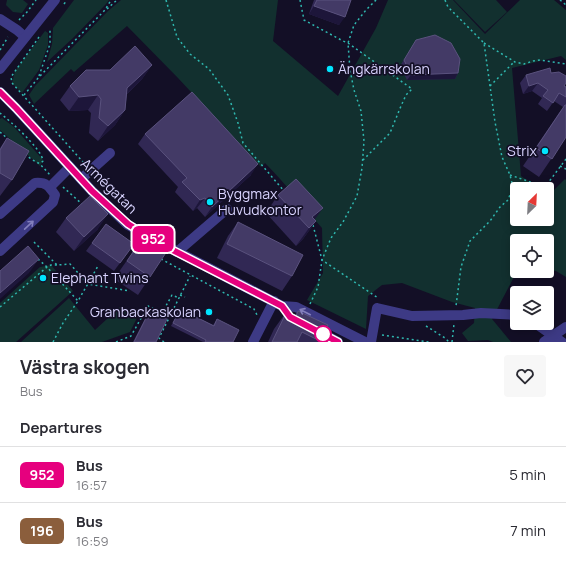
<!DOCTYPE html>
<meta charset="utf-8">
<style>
:root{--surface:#fff;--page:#f7f7f7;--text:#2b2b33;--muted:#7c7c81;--line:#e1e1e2}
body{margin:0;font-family:Manrope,sans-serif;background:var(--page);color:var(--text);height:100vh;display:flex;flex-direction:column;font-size:15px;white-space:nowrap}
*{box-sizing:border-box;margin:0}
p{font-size:13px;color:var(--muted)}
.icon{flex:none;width:22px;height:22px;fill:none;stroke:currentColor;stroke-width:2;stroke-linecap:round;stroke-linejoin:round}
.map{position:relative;height:342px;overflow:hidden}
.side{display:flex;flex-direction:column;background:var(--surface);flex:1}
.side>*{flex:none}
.badge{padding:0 8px;border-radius:6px;font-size:14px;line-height:26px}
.needle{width:26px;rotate:24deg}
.controls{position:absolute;left:510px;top:182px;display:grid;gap:8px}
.controls a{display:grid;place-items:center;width:44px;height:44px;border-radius:4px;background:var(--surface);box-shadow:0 2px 10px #0003;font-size:20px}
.map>.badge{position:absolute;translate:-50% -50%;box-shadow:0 0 0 2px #fff}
h2{padding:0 20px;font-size:15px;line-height:36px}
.round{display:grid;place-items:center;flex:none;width:42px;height:42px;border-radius:4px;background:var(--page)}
.summary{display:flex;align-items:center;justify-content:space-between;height:68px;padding:0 20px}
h1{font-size:19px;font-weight:700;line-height:30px}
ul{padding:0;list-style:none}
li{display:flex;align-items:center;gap:12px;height:56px;padding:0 20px;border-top:1px solid var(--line)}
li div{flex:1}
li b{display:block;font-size:15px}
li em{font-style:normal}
li .badge{min-width:44px;font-weight:700;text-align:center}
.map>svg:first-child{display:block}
</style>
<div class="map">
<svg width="566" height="342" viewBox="0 0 566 342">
<rect width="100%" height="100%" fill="#130f26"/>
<g fill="#12302f">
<path d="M7,0H23L28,4L22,13L13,12L6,5Z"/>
<path d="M74,0H109L106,4L73,38L47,62L52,44L53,28Z"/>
<path d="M121,0H278L273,41L338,96L376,28L388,0H453L485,34L520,0H554L566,10V60L561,56L512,68L521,176L540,189H517V219H547V194L549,195L565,179L566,180V277L556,271L547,270V241H517V271H520L515,275L492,319L511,342H493L488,340L468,341L462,333L474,323L475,308L452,302L402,283L382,285L368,296L366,329L307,300L323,273L322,228C303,207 286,184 265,163L261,167L178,78L127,26L74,72L71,69L34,104L29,95L35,86L108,11Z"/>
<path d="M454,0H496L507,12L485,32Z"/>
<path d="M45,31L48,33V45L39,70L22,93L12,83L15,71Z"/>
<path d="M2,118L14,127L43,160L40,166L0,130V119Z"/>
<path d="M51,265L73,291L16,342H0V303L40,267Z"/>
<path d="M69,298L95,330L120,307L140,312L130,332L102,342H21Z"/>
</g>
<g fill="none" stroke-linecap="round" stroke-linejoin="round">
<g stroke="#2fb8b0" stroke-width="1.5" stroke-dasharray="2 3" stroke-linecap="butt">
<path d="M166,0L177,37L190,54L209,69L228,95L238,123L243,143L284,191"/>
<path d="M300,0L304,20L343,41L348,43L412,89L406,95L401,106L390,133L363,160"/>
<path d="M445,0L448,7L484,43L495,122L502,157L510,175L513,187L508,200L500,207L490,221L470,241L461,267L456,306"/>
<path d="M560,0L566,5"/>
<path d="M64,4L67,0"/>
<path d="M107,9L117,0"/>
<path d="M19,20L27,12L36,0"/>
<path d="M39,37L11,77L12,83L84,163"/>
<path d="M484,43L515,62L524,64L533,61L540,60L566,64"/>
<path d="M0,50L8,37"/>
<path d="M39,76L50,44V30"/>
<path d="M490,86L514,62"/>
<path d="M24,95L39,77L105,10L111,0"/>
<path d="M0,113C10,121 42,149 43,161L40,164"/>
<path d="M0,132L8,139"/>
<path d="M25,154L31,159L40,164L50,175"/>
<path d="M560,166L566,169"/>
<path d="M510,175L545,187L566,159"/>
<path d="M63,187L82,204"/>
<path d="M313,225L322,260L378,298"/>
<path d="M34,242L57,265L70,264L88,284L130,291"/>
<path d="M38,259L47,267L78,301L98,266"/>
<path d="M161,259L254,309L257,315"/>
<path d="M180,295L185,297"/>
<path d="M310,304L318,287L322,260L331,238L343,222L357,196L362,168L364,141L361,111L354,90L350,70L348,43L354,25L366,10L376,0"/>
<path d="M0,307L47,267L51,265H57"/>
<path d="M426,326L445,338L449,342"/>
<path d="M382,335L429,342"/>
<path d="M53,342L63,323L78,301"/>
<path d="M116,342L131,336L148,306L162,313L172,295L179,298"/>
<path d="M164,342L159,338L190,276"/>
<path d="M452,342L454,324"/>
</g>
<g stroke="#3d3a85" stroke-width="10">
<path d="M0,19L17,30L25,37"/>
<path d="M0,69L55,0"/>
<path d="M0,92L16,108L92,191L128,225L153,239L282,306L296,307L365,342"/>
<path d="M81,179L110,153"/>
<path d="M50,187L70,167"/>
<path d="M0,214L35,183C46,182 49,186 55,195L53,202L0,251"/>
<path d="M177,252L227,209"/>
<path d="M535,323L562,342"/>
<path d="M312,328L338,342"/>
<path d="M253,342L274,301"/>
<path d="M371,342L377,308L412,316L463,315L481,313L517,315"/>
</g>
<path stroke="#3d3a85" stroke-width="10" d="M544,342L566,327"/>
</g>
<g fill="#312854">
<path d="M314,0H351L339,25L309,14Z"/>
<path d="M416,40L458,73L455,79L407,80L400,66Z"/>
<path d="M152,65L142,79L127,94L125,110L115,125L98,141L89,133L91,113L88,110L69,111L60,100L70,86L110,70Z"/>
<path d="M551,73L566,87V137L539,177L523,166L563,107L554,101L547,111L538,104L542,98L532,91L523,94L520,83L526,75Z"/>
<path d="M145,134L251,175L205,217L197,208L193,211L175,192L178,187L138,144Z"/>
<path d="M7,138L12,180L0,196V148Z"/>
<path d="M278,195L316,221L303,239L296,246L266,213Z"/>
<path d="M66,218L98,229L74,251L56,232Z"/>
<path d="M238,222L292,276L282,291L217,258L228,236Z"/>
<path d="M106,224L134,244L114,271L86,251Z"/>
<path d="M148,230L150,277L138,295L114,279Z"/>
<path d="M151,308L156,342H133L149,311Z"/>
<path d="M180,309L213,325L217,319L233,342H203L171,326Z"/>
<path d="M287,311L295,315L298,311L320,341L319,342H268L274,329Z"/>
</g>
<g fill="#1d163a">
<path d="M314,6L345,17L339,25L309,14Z"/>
<path d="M152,65L142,79L117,103L127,88Z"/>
<path d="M458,73L455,79L407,80L411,75Z"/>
<path d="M538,83L532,91L523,94L529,86Z"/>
<path d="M98,95L88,110L69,111L79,97Z"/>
<path d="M125,110L115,125L98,141L108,126Z"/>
<path d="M258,164L251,175L205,217L212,207Z"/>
<path d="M205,198L197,208L193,211L200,200Z"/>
<path d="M323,208L310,226L312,217Z"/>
<path d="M108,214L98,229L74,251L84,237Z"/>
<path d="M316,221L303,239L296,246L309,228Z"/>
<path d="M39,259L29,273L0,299V293Z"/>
</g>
<g fill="#433a66" stroke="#5a527e">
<path d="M317,0H351L345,17L314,6Z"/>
<path d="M435,35L451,43L460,59L458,73L411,75L404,60L416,40Z"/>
<path d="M135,46L152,65L127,88L125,110L108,126L99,118L101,99L98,95L79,97L70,86L86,70H110Z"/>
<path d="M550,68L551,73L559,72L566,76V83L564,86L566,87V97L559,93L553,103L543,96L548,90L538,83L529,86L526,75Z"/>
<path d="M192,92L258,164L212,207L205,198L200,200L182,182L187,178L145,134Z"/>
<path d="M565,105H566V137L552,159L536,148Z"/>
<path d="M7,138L29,151L12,180L0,173V150Z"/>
<path d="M296,179L323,208L312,217L316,221L309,228L278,195Z"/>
<path d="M90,196L108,214L84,237L66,218Z"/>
<path d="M238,222L303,255L292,276L227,244Z"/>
<path d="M106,224L134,244L120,263L92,243Z"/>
<path d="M148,230L171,245L150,277L127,261Z"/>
<path d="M28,246L39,259L0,293V271Z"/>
<path d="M151,308L168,317L156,342H134Z"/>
<path d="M180,309L214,326L217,319L239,330L233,342H205L206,340L173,323Z"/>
<path d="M287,311L296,316L298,311L328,325L320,341L302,332L297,342H272Z"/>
</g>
<defs><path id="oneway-shaft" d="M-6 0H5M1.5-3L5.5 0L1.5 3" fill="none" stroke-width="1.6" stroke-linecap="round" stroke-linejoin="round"/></defs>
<g stroke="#837fbc">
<use href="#oneway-shaft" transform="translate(29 225) rotate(-43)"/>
<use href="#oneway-shaft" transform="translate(305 312) rotate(-153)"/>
</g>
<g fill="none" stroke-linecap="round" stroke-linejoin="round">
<defs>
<path id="line" d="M0,92L16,108L92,191L128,224L153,240L282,306L290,317L338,342"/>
</defs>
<use href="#line" stroke="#fff" stroke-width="9"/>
<use href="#line" stroke="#e6007e" stroke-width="6"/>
</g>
<g fill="#00e5ff" stroke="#130f26" stroke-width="1.5">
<circle cx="330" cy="69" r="4"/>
<circle cx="545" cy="151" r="4"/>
<circle cx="210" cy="202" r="4"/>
<circle cx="43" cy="278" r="4"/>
<circle cx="209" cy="312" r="4"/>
</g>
<circle fill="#fff" stroke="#e6007e" stroke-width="2" cx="323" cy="334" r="8"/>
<g text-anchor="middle" stroke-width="3.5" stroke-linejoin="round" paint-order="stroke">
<g font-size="14" fill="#d9d4ff" stroke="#130f26" text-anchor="start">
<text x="338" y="74">Ängkärrskolan</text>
<text x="537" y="156" text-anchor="end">Strix</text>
<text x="218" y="199">Byggmax<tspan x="218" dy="16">Huvudkontor</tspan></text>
<text x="51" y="283">Elephant Twins</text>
<text x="201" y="317" text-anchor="end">Granbackaskolan</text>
</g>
<g font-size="14" fill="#d9d4ff" stroke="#130f26">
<text transform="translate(109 186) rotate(44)" y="5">Armégatan</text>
</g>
</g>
</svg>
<div class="controls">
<a><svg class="needle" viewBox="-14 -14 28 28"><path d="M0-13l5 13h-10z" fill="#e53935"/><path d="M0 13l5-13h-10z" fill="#7c7c81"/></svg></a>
<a><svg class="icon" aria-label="locate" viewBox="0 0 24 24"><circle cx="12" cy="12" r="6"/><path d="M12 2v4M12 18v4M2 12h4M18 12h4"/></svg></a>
<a><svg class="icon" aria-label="layers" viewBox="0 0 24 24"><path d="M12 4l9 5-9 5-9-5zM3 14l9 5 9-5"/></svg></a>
</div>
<b class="badge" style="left:153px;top:239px;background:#e6007e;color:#fff">952</b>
</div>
<section class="side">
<div class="summary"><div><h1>Västra skogen</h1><p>Bus</p></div><a class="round"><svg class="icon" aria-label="heart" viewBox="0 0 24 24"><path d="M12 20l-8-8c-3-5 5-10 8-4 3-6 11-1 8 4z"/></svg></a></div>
<h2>Departures</h2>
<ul>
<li><span class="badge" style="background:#e6007e;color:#fff">952</span><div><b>Bus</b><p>16:57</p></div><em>5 min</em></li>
<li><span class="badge" style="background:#8b5e3c;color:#fff">196</span><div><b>Bus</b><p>16:59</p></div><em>7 min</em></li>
</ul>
</section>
